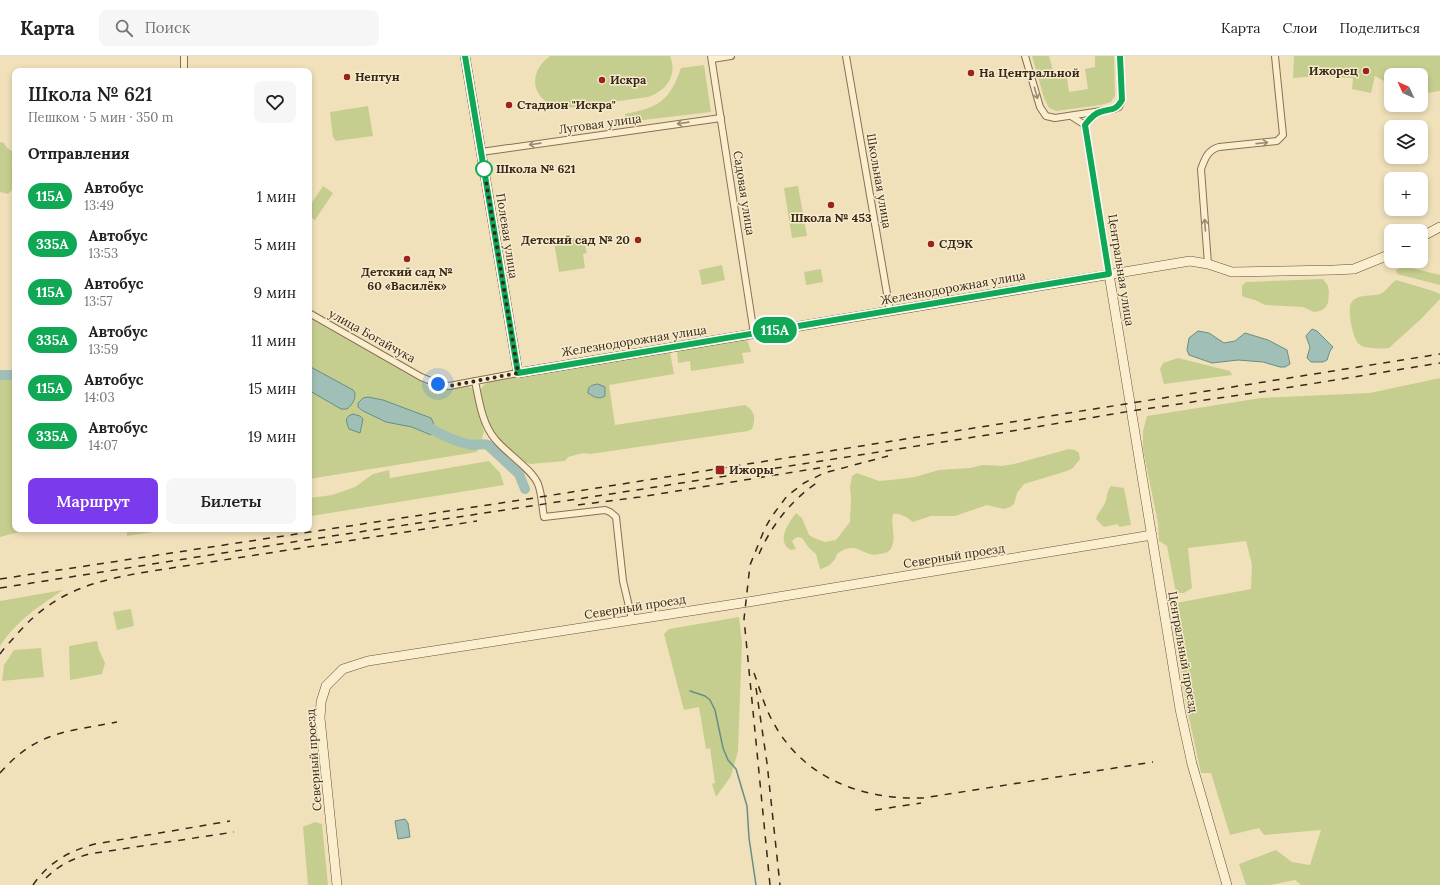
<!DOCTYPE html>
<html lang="ru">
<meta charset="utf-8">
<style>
:root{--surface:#fff;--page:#f6f6f6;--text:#202124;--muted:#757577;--line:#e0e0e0;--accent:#7c3aed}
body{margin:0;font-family:Lora,serif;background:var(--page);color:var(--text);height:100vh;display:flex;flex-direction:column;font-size:15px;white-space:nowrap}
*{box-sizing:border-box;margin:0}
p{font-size:13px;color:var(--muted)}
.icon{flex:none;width:22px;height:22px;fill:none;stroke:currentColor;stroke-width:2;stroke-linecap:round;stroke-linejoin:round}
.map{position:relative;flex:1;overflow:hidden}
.side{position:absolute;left:12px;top:12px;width:300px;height:464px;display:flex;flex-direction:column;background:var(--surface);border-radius:8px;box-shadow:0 2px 6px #0003}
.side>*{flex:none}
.badge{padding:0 8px;border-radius:13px;font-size:14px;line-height:26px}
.needle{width:26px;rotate:314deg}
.fabs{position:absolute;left:1384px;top:12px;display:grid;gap:8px}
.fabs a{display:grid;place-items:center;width:44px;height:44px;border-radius:8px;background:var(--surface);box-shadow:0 2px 6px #0003;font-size:20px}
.you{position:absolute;width:20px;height:20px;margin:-10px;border:3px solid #fff;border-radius:50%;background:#1a73e8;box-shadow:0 0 0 6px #1a73e833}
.map>.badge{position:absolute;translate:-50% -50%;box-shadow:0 0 0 2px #fff}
h2{padding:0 16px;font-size:15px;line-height:36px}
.round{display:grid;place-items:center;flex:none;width:42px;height:42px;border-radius:8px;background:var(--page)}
.overview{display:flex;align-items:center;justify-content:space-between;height:68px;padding:0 16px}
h1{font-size:19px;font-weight:600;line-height:30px}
.action{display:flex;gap:8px;margin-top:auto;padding:8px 16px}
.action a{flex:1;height:46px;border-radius:8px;background:var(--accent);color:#fff;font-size:16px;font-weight:600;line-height:46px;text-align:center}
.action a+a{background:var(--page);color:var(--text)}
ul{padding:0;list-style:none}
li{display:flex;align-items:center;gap:12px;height:48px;padding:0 16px}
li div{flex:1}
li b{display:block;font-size:15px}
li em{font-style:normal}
li .badge{min-width:44px;font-weight:700;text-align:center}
header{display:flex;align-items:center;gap:24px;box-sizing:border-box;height:56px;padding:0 20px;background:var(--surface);border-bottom:1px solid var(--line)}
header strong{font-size:19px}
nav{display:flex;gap:22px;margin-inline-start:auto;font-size:14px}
.search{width:280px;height:36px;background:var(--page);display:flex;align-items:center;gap:10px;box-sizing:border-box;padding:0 14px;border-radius:8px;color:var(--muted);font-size:15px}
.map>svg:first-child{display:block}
</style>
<header>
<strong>Карта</strong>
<div class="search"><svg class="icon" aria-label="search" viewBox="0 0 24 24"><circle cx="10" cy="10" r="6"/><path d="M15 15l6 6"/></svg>Поиск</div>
<nav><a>Карта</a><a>Слои</a><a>Поделиться</a></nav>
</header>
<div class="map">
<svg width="1440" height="829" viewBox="0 0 1440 829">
<rect width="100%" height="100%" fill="#f0e1bb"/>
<g fill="#c6ce8f">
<path d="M550,0H670C678,19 666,35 648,41L560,53C532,44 526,18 550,0Z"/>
<path d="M1032,0H1049L1054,18L1066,16L1069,36L1088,33L1085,13L1095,11V0H1114L1115,40L1111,46L1101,49L1056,55L1049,52L1044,42Z"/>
<path d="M1294,0H1440V35L1421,38V19H1391V29L1375,20L1371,37L1352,33L1353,22L1318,20L1293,22Z"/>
<path d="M704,9L711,56L626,66L625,58C659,51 669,46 681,12Z"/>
<path d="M368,50L373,80L336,85L333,81L330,56Z"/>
<path d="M0,86L4,87L7,92L14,96C14,100 11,105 12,109C14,118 18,131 8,138L0,136Z"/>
<path d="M323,130L333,137L315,164L309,160V151Z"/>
<path d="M798,130L807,180L792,182L784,132Z"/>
<path d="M583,180L587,197L583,198L585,212L559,216L554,186Z"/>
<path d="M722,209L725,224L702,229L699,214Z"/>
<path d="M1403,210L1440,219V229L1397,218L1396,214Z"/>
<path d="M821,213L823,226L806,229L804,216Z"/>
<path d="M1323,223L1328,230L1329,236L1328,247L1325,252L1320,255L1314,256L1303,251L1265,249L1255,244L1244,241L1242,239V230L1246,226Z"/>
<path d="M1396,224L1430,234L1440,238V243L1422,262L1389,292C1382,293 1364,293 1359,288C1353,284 1347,253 1351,247C1358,237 1370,241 1380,238C1386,236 1390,228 1396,224Z"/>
<path d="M309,262L427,329L446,333L469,330L473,333L484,376L477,396L309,423Z"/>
<path d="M746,283L748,286L751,296L742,297L744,307L691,315L690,305L678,307L677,294Z"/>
<path d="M670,296L674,318L609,329L615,369L745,349C755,355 756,362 752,373L748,375L590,398L583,397L568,401L565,405L530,408L525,406C515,399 504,391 497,381C491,374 478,344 480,335C482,329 487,327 491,325Z"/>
<path d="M1178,302L1230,315L1232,319L1164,328L1160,313L1163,307Z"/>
<path d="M0,319H15V473H30L0,481Z"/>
<path d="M1440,322V829H1301L1295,824L1270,829H1246L1239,808L1276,794L1292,806L1310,809L1321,774L1264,779L1259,772L1230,779L1211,717H1201L1186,648L1171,553L1176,547L1251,533L1252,509L1246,485L1188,492L1192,532L1184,537H1176L1167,490L1159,485L1158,467L1143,393V375L1147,360L1261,342L1370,337Z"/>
<path d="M1069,393L1075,394L1079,397L1080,403L1073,412L1067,415L1024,428L1017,437L1014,448L1010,451L1004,453L987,449L955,460H931L913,466C906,461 901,457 893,458C890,468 898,486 889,495C887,497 883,497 880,498C864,503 857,482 837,498C835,506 827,512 820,513L816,498L809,492L802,482L797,481L792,485L796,493L791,494C775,486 789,466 796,457L802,462L809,479L814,482L825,486L836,484L850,466L851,442L850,431L852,420L857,417L879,425L891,424L915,421L939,414L970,412L983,409L1002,410L1014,408Z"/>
<path d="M489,405L500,417L504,429L311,460L310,442L332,439L355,431L373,418L389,414L390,422Z"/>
<path d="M1111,430L1124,432L1131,469L1119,471L1118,468L1104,471L1096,463C1098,457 1101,454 1104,449C1108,442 1105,438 1111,430Z"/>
<path d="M127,473H171L127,480Z"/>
<path d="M63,534C37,552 18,563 0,590V545Z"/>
<path d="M131,553L134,570L117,574L113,556Z"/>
<path d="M739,561L742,587L738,695L731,720L716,741L712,728L715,727L710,692L706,693L699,651L684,654L664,578L669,573Z"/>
<path d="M97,585L99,594L105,607L102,618L70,624L69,590Z"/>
<path d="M41,592L44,621L2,625L4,609L14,594Z"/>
<path d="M315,766L322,768L328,829H308L303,771Z"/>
</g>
<g fill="#a0c0b7" stroke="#678e85">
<path d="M1312,273L1317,275L1333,291L1330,295L1327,304L1323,306H1311L1307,302L1310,291L1306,280Z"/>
<path d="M1198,275L1209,277L1224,287L1235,285L1245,277L1268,284L1287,294L1290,308L1285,311H1280L1263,306L1238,304L1212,307L1189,299L1187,294L1189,282Z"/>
<path d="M309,310L353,334L355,337C355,344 353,348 347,353H341L310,335Z"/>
<path d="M598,328L605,331V340C599,344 594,341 588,337C588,330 591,329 598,328Z"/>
<path d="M368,341L383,344L431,362L433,366L435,376L431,379L412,371L386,366L363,355L358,351V347L363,342Z"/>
<path d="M353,358L360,360L363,363L360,377L349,373C346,365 344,361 353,358Z"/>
<path d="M405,763L408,767L410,781L398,783L395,765Z"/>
</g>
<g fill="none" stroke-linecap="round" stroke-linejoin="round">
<path stroke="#678e85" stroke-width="1.5" d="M690,635L705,640L710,644L715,654L723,692L728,704L736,713L747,750L749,782L756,829"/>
<g stroke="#a0c0b7" stroke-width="10">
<path d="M0,319H15"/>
<path d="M425,369C439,378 455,386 472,389C478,389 483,387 488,389L519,418L525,433"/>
</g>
<defs>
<g id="street">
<path d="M184,0V15"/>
<path d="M711,0L754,278"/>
<path d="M846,0L890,255"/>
<path d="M1025,0L1040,51L1046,60L1055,62L1114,53L1119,51L1122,44L1120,0"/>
<path d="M712,3L731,0"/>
<path d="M1071,60L1085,69L1109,218"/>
<path d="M481,96L721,62"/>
<path d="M1208,208L1201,113C1205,102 1208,94 1219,91L1277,85L1283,79L1275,0"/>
<path d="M309,257L421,321L438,328L449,330L518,317"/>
<path d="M475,325C479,344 482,368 495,383C506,397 532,413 538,428C542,438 542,451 544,461L605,454L610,456L616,461L623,525L632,563"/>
</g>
<g id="secondary">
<path d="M465,0L518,317L1190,205L1208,208L1232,216L1334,214L1354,213L1391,198"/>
<path d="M1421,181L1440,171"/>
<path d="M1109,218L1180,653L1192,708L1227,829"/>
<path d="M337,829L320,662L321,646L326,630L343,613L368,605L748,546L1152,479"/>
</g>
</defs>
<use href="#street" stroke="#887054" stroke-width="8"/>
<use href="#secondary" stroke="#695138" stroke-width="10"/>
<use href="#street" stroke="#fbeece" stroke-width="6"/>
<use href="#secondary" stroke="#fbeece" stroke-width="9"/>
<g stroke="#36281a" stroke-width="1.5" stroke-dasharray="7 7" stroke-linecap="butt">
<path d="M578,449L640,441L831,410"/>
<path d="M759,498C772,468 793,442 821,424"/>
<path d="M0,523L534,442L1440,298"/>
<path d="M0,532L293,486L630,435L1000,377L1131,355L1267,335L1440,307"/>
<path d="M0,598C5,591 12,584 18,577C56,534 97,524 152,515L477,465"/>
<path d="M754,617C760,633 764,650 773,666C803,722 862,744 923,742L1153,706"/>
<path d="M756,632L767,707L780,829"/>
<path d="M0,717C37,675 66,676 117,666"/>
<path d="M875,754L921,747"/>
<path d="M46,822C59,809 72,803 89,798L234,776"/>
<path d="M33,829C49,806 69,795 95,788L230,765"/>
<path d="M770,829L744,563L750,509L765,472L772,460L787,440L804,427L824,417L888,400"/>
</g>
</g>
<defs><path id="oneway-shaft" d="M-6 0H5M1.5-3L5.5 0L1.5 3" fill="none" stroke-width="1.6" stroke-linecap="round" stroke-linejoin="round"/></defs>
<g stroke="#988b74">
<use href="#oneway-shaft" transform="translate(1036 37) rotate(74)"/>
<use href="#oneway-shaft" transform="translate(683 67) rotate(172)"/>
<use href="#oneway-shaft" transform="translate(1262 87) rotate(-6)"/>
<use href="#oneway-shaft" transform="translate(535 88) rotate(172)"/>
<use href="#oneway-shaft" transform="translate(1205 169) rotate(-94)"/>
</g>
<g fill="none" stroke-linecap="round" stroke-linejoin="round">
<defs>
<path id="line" d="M465,0L518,317L1109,218L1085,69C1089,64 1093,58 1100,56C1111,52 1115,56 1122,44L1120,0"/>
</defs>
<use href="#line" stroke="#fff" stroke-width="9"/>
<use href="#line" stroke="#10a855" stroke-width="6"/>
<path stroke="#36281a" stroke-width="4" stroke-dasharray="0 7.2" d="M438,328L449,330L518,317L484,113"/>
</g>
<g fill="#9a2221" stroke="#f7ebcb" stroke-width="1.5">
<circle cx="1366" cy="15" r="4"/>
<circle cx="971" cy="17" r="4"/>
<circle cx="347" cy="21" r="4"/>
<circle cx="602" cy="24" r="4"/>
<circle cx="509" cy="49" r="4"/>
<circle cx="831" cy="149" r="4"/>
<circle cx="638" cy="184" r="4"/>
<circle cx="931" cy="188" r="4"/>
<circle cx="407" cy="203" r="4"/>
<rect x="715" y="409" width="10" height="10" rx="2"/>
</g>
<circle fill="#fff" stroke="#10a855" stroke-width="2" cx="484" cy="113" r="8"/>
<g text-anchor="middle" stroke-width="3" stroke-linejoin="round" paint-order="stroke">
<g font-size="12" font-weight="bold" fill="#36281a" stroke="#f7ebcb" text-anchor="start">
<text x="1358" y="19" text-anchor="end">Ижорец</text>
<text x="979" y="21">На Центральной</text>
<text x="355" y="25">Нептун</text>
<text x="610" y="28">Искра</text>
<text x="517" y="53">Стадион "Искра"</text>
<text x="831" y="166" text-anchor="middle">Школа № 453</text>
<text x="630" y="188" text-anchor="end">Детский сад № 20</text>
<text x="939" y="192">СДЭК</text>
<text x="407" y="220" text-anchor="middle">Детский сад №<tspan x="407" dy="14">60 «Василёк»</tspan></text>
<text x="729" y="418">Ижоры</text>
</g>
<g font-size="12" fill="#36281a" stroke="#f7ebcb">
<text transform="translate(600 68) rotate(-8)" y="4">Луговая улица</text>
<text transform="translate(879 125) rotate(80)" y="4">Школьная улица</text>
<text transform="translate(744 137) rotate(81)" y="4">Садовая улица</text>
<text transform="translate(507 180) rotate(81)" y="4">Полевая улица</text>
<text transform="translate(1121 214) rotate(81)" y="4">Центральная улица</text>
<text transform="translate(953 232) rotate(-10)" y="4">Железнодорожная улица</text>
<text transform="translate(372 280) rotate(29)" y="4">улица Богайчука</text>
<text transform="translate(634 285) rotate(-9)" y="4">Железнодорожная улица</text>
<text transform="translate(954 500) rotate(-9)" y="4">Северный проезд</text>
<text transform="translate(635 551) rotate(-9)" y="4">Северный проезд</text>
<text transform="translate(1183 596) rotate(80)" y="4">Центральный проезд</text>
<text transform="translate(314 704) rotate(-94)" y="4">Северный проезд</text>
</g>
<g font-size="12" font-weight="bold" fill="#36281a" stroke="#f7ebcb" text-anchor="start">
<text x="496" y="117">Школа № 621</text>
</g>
</g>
</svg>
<div class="fabs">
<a><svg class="needle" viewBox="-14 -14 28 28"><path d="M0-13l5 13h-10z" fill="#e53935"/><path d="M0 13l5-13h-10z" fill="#757577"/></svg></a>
<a><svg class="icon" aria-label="layers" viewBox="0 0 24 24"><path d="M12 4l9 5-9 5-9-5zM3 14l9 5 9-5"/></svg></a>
<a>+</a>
<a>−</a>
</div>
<div class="you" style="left:438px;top:328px"></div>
<b class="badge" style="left:775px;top:274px;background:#10a855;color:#fff">115А</b>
<section class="side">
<div class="overview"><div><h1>Школа № 621</h1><p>Пешком · 5 мин · 350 m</p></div><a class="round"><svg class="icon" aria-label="heart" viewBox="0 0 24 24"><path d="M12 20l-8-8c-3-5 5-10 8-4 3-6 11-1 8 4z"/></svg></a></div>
<h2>Отправления</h2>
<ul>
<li><span class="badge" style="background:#10a855;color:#fff">115А</span><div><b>Автобус</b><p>13:49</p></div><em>1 мин</em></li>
<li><span class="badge" style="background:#10a855;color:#fff">335А</span><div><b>Автобус</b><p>13:53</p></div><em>5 мин</em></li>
<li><span class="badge" style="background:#10a855;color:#fff">115А</span><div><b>Автобус</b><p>13:57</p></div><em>9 мин</em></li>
<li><span class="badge" style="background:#10a855;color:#fff">335А</span><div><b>Автобус</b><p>13:59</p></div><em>11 мин</em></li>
<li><span class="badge" style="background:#10a855;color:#fff">115А</span><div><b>Автобус</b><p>14:03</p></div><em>15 мин</em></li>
<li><span class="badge" style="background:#10a855;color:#fff">335А</span><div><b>Автобус</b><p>14:07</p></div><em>19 мин</em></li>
</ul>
<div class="action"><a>Маршрут</a><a>Билеты</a></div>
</section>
</div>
